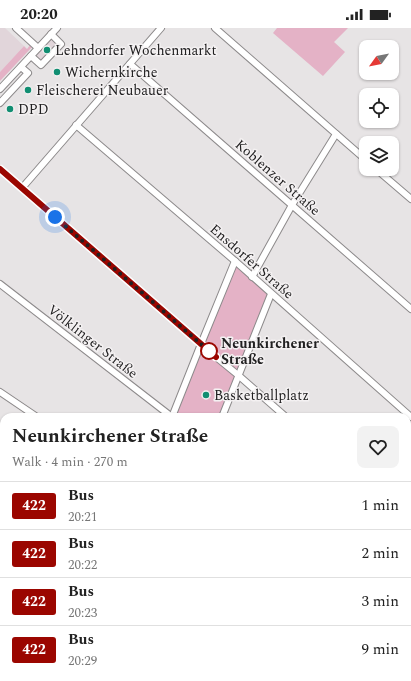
<!DOCTYPE html>
<meta charset="utf-8">
<style>
:root{--surface:#fff;--page:#f2f2f2;--text:#222;--muted:#767676;--line:#e0e0e0}
body{margin:0;font-family:Spectral,serif;background:var(--page);color:var(--text);height:100vh;display:flex;flex-direction:column;font-size:15px;white-space:nowrap}
*{box-sizing:border-box;margin:0}
p{font-size:13px;color:var(--muted)}
.icon{flex:none;width:22px;height:22px;fill:none;stroke:currentColor;stroke-width:2;stroke-linecap:round;stroke-linejoin:round}
.map{position:relative;flex:1;overflow:hidden}
.drawer{position:absolute;left:0px;top:385px;width:411px;height:268px;display:flex;flex-direction:column;background:var(--surface);border-radius:12px 12px 0 0;box-shadow:0 1px 3px #0004}
.drawer>*{flex:none}
.badge{padding:0 8px;border-radius:3px;font-size:14px;line-height:26px}
.needle{width:26px;rotate:237deg}
.fabs{position:absolute;left:359px;top:12px;display:grid;gap:8px}
.fabs a{display:grid;place-items:center;width:40px;height:40px;border-radius:8px;background:var(--surface);box-shadow:0 1px 3px #0004;font-size:20px}
.you{position:absolute;width:20px;height:20px;margin:-10px;border:3px solid #fff;border-radius:50%;background:#1a73e8;box-shadow:0 0 0 6px #1a73e833}
.map>.badge{position:absolute;translate:-50% -50%;box-shadow:0 0 0 2px #fff}
.round{display:grid;place-items:center;flex:none;width:42px;height:42px;border-radius:8px;background:var(--page)}
.head{display:flex;align-items:center;justify-content:space-between;height:68px;padding:0 12px}
h1{font-size:19px;font-weight:700;line-height:30px}
ul{padding:0;list-style:none}
li{display:flex;align-items:center;gap:12px;height:48px;padding:0 12px;border-top:1px solid var(--line)}
li div{flex:1}
li b{display:block;font-size:15px}
li em{font-style:normal}
li .badge{min-width:44px;font-weight:700;text-align:center}
.status{display:flex;justify-content:space-between;align-items:center;height:28px;padding:0 20px;background:var(--surface);direction:ltr}
.status svg{height:11px;fill:currentColor}
.map>svg:first-child{display:block}
</style>
<div class="status"><b>20:20</b><svg viewBox="0 0 49 12"><path d="M0 12V9h3v3zM5 12V6h3v6zM10 12V3h3v9zM15 12V0h3v12zM26 1h20v11H26zM47 4h2v5h-2z"/></svg></div>
<div class="map">
<svg width="411" height="653" viewBox="0 0 411 653">
<rect width="100%" height="100%" fill="#e7e4e5"/>
<g fill="#e1d5da">
<path d="M0,0H5L24,18L0,44Z"/>
<path d="M53,4L64,15L41,39L30,29Z"/>
</g>
<g fill="#e4b2c6">
<path d="M277,0H348L334,14L345,24L323,48L273,5Z"/>
<path d="M31,16L33,18L0,53V44L24,18L27,21Z"/>
<path d="M235,233L271,266L222,389H172Z"/>
<path d="M0,575L4,578V649H121L127,653H0Z"/>
</g>
<g fill="none" stroke-linecap="round" stroke-linejoin="round">
<g stroke="#f4a5c7" stroke-width="1.5">
<path d="M407,635H411"/>
<path d="M394,653L395,649"/>
</g>
<defs>
<g id="street">
<path d="M16,0L38,20"/>
<path d="M215,0L366,132"/>
<path d="M31,28L41,37L61,16L51,6"/>
<path d="M130,36L411,281"/>
<path d="M0,61L57,0"/>
<path d="M0,75L28,45L21,39"/>
<path d="M76,97L235,233L411,389"/>
<path d="M0,141L216,329L238,347L286,389"/>
<path d="M376,141L411,171"/>
<path d="M22,160L161,0"/>
<path d="M252,249L292,177L336,106"/>
<path d="M0,256L172,389"/>
<path d="M0,364L37,389"/>
<path d="M172,389L201,316L235,233"/>
<path d="M222,389L271,266"/>
<path d="M0,473L4,475"/>
<path d="M407,484L411,471"/>
<path d="M299,649L306,653"/>
<path d="M359,653L361,649"/>
</g>
</defs>
<use href="#street" stroke="#8d8a8b" stroke-width="8"/>
<use href="#street" stroke="#fff" stroke-width="6"/>
</g>
<g fill="none" stroke-linecap="round" stroke-linejoin="round">
<defs>
<path id="line" d="M0,141L216,329"/>
</defs>
<use href="#line" stroke="#fff" stroke-width="9"/>
<use href="#line" stroke="#9b0600" stroke-width="6"/>
<path stroke="#212021" stroke-width="4" stroke-dasharray="0 7.2" d="M55,189L209,323"/>
</g>
<g fill="#118e72" stroke="#f4f1f2" stroke-width="1.5">
<circle cx="47" cy="22" r="4"/>
<circle cx="57" cy="44" r="4"/>
<circle cx="28" cy="62" r="4"/>
<circle cx="10" cy="81" r="4"/>
<circle cx="206" cy="367" r="4"/>
</g>
<circle fill="#fff" stroke="#9b0600" stroke-width="2" cx="209" cy="323" r="8"/>
<g text-anchor="middle" stroke-width="3" stroke-linejoin="round" paint-order="stroke">
<g font-size="14" fill="#212021" stroke="#f4f1f2" text-anchor="start">
<text x="55" y="27">Lehndorfer Wochenmarkt</text>
<text x="65" y="49">Wichernkirche</text>
<text x="36" y="67">Fleischerei Neubauer</text>
<text x="18" y="86">DPD</text>
<text x="214" y="372">Basketballplatz</text>
</g>
<g font-size="14" fill="#212021" stroke="#f4f1f2">
<text transform="translate(278 149) rotate(41)" y="5">Koblenzer Straße</text>
<text transform="translate(252 233) rotate(41)" y="5">Ensdorfer Straße</text>
<text transform="translate(93 313) rotate(38)" y="5">Völklinger Straße</text>
</g>
<g font-size="14" font-weight="bold" fill="#212021" stroke="#f4f1f2" text-anchor="start">
<text x="221" y="320">Neunkirchener<tspan x="221" dy="16">Straße</tspan></text>
</g>
</g>
</svg>
<div class="fabs">
<a><svg class="needle" viewBox="-14 -14 28 28"><path d="M0-13l5 13h-10z" fill="#e53935"/><path d="M0 13l5-13h-10z" fill="#767676"/></svg></a>
<a><svg class="icon" aria-label="locate" viewBox="0 0 24 24"><circle cx="12" cy="12" r="6"/><path d="M12 2v4M12 18v4M2 12h4M18 12h4"/></svg></a>
<a><svg class="icon" aria-label="layers" viewBox="0 0 24 24"><path d="M12 4l9 5-9 5-9-5zM3 14l9 5 9-5"/></svg></a>
</div>
<div class="you" style="left:55px;top:189px"></div>
<section class="drawer">
<div class="head"><div><h1>Neunkirchener Straße</h1><p>Walk · 4 min · 270 m</p></div><a class="round"><svg class="icon" aria-label="heart" viewBox="0 0 24 24"><path d="M12 20l-8-8c-3-5 5-10 8-4 3-6 11-1 8 4z"/></svg></a></div>
<ul>
<li><span class="badge" style="background:#9b0600;color:#fff">422</span><div><b>Bus</b><p>20:21</p></div><em>1 min</em></li>
<li><span class="badge" style="background:#9b0600;color:#fff">422</span><div><b>Bus</b><p>20:22</p></div><em>2 min</em></li>
<li><span class="badge" style="background:#9b0600;color:#fff">422</span><div><b>Bus</b><p>20:23</p></div><em>3 min</em></li>
<li><span class="badge" style="background:#9b0600;color:#fff">422</span><div><b>Bus</b><p>20:29</p></div><em>9 min</em></li>
</ul>
</section>
</div>
